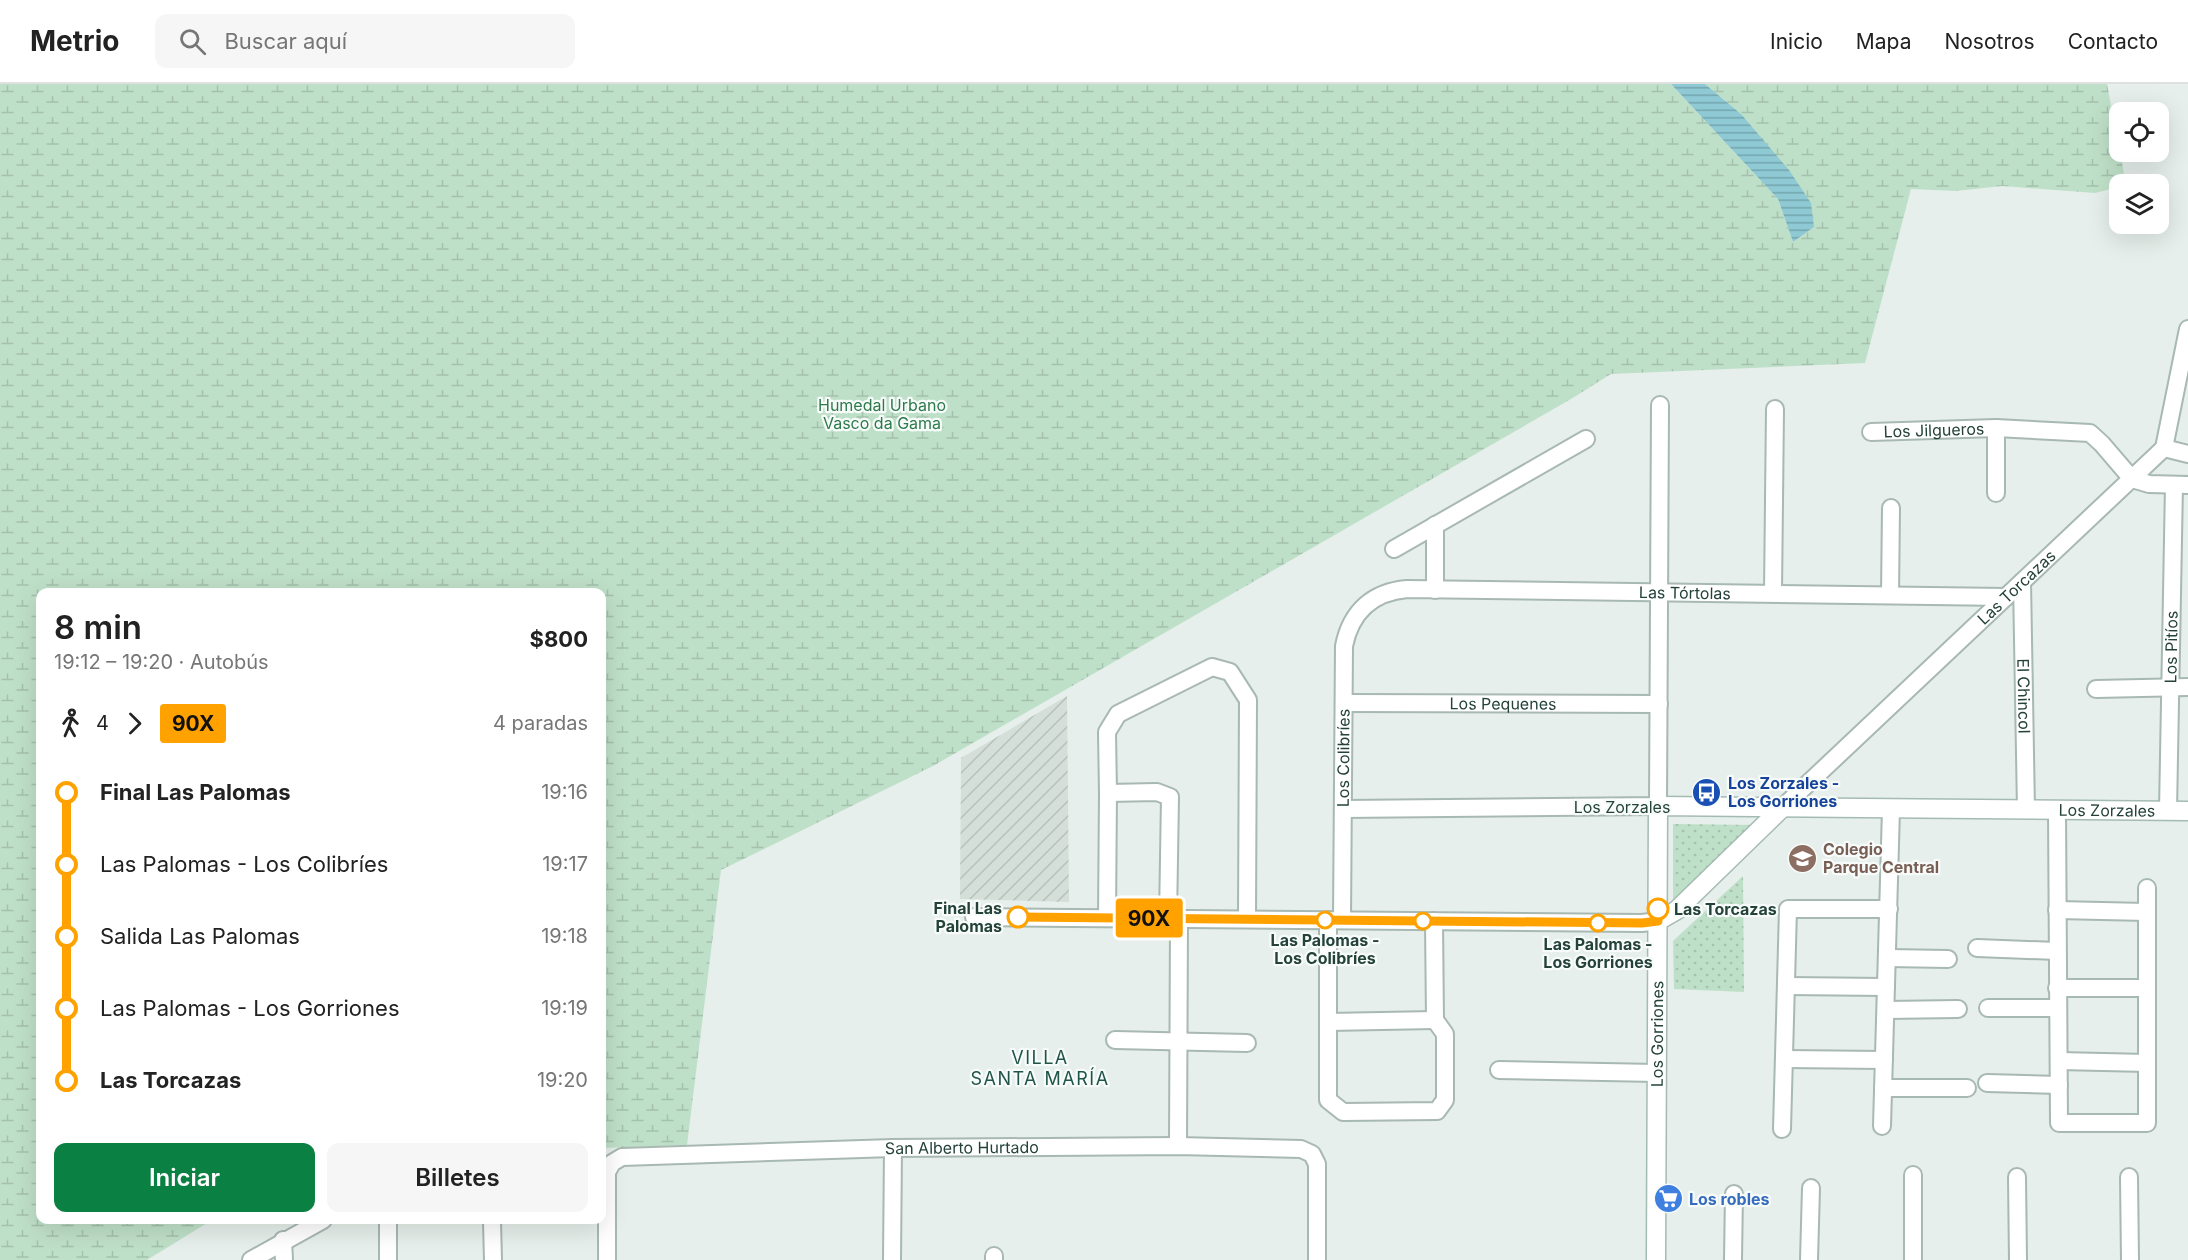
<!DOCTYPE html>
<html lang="es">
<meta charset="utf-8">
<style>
:root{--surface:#fff;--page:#f6f6f6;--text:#222;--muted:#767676;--line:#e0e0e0;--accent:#0b8043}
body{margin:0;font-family:Inter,sans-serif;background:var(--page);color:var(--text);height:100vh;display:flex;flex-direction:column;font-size:22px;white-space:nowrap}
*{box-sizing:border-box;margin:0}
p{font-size:20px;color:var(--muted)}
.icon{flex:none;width:33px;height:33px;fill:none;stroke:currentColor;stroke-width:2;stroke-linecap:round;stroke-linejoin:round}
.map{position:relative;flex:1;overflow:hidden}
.sheet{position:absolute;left:36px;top:504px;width:570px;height:636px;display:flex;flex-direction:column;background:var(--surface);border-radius:12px;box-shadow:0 6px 24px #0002}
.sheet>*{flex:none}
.badge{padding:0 12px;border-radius:4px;font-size:21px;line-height:39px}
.controls{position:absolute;left:2109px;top:18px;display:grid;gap:12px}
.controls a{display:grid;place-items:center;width:60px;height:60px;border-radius:12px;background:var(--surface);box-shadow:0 6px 24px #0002;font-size:30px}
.map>.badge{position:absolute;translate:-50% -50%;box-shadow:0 0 0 3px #fff}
.legs{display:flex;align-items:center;gap:9px;height:66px;padding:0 18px;font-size:20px}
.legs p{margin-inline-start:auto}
.headline{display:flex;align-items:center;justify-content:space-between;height:102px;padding:0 18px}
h1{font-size:33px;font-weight:600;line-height:45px}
.button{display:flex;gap:12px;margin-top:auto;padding:12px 18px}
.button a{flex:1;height:69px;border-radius:12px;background:var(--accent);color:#fff;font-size:24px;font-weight:600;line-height:69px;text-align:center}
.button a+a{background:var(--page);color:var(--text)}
ul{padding:0 18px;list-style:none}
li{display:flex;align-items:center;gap:21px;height:72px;font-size:22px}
li i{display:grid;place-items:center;width:9px;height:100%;margin:0 8px;background:currentColor}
li i::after{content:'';width:15px;height:15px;margin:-8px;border:4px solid;border-radius:50%;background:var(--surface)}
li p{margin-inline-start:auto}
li:first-child i{background:linear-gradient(#0000 50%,currentColor 0)}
li:last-child i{background:linear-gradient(currentColor 50%,#0000 0)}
header{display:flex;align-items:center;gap:36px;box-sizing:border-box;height:84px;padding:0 30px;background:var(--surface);border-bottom:2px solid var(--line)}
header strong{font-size:28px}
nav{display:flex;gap:33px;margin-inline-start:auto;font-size:21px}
.search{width:420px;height:54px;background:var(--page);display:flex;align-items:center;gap:15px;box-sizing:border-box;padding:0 21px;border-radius:12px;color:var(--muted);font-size:22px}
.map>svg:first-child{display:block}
</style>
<header>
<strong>Metrio</strong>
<div class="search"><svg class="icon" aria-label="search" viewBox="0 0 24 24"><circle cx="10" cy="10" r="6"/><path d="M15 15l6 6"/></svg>Buscar aquí</div>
<nav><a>Inicio</a><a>Mapa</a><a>Nosotros</a><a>Contacto</a></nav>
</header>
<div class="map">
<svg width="2188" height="1176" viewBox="0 0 2188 1176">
<defs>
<pattern id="industrial-furrows" width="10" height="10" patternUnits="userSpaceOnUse" patternTransform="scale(1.5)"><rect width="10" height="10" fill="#d4dfda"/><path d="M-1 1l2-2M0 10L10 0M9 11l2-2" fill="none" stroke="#b6c1bc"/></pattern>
<pattern id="grass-dots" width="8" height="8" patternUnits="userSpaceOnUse" patternTransform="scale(1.5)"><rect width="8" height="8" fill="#bfe0c8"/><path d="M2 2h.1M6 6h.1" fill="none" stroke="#a4c1ad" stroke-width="1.8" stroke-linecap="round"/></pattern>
<pattern id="wetland-marsh" width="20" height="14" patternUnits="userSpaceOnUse" patternTransform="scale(1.5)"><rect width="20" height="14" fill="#bfe0c8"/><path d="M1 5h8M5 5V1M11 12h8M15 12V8" fill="none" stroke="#a4c1ad"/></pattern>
<pattern id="water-rules" width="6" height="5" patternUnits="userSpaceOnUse" patternTransform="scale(1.5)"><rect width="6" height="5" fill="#8ec9d4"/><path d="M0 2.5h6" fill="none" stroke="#74a5ad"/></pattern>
</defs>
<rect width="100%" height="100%" fill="#e6efeb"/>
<path fill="url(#industrial-furrows)" d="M1067,612L1069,818L960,815L961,674Z"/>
<g fill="url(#grass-dots)">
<path d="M1673,740L1759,741L1673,822Z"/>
<path d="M1743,792L1744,908L1674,905L1673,857Z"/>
</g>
<path fill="url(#wetland-marsh)" d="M0,0H1671L1778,115L1793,158L1814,143L1741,30L1705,0H2107L2126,100H2120L2119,103L2095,109L2002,102L1956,107L1911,105L1865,279L1611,290L1571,315L933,682L721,786L687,1061L602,1064V508H40V1136H212L147,1176H0Z"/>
<path fill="url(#water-rules)" d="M1671,0H1705L1741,30L1789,86L1811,119L1814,143L1793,158L1778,115Z"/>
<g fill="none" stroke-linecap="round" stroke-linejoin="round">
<defs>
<g id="street">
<path id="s1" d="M1871,348L1996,344L2090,349L2102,360L2132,395L2149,400L2188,401"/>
<path d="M2164,364L2188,245"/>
<path d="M2164,364L2188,370"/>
<path d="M1996,409V344"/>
<path d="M1394,465L1586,355"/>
<path id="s2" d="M2022,498L2026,726"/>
<path d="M1435,506V441"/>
<path d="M1773,509L1775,325"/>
<path d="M1890,511L1891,424"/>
<path d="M2096,605L2188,603"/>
<path id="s3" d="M1345,619L1659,620"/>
<path d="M1108,709L1157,708L1170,713L1168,835"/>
<path id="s4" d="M1782,724L2164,364"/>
<path d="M1343,725L1658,722L1660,321"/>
<path d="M2057,726L2059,1039H2147V804"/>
<path id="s5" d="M2168,727L2174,401"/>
<path d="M2057,826L2147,828"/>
<path d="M974,833L1642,839L1658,837"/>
<path d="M1107,834L1108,709L1107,648L1118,630L1212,583L1230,588L1248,616L1247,835"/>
<path d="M1328,836V1016L1343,1028L1437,1027L1445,1016V950L1435,936"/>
<path id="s6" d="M1342,836L1344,562C1351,527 1373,508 1407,505L2006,513"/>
<path d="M1434,837L1435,936"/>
<path d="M1977,864L2057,867"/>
<path d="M1888,874L1948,875"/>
<path d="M1786,902L1886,903"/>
<path d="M2057,904H2147"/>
<path d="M1988,924H2058"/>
<path d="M1886,926L1958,925"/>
<path d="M1328,938L1435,936"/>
<path d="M1115,956L1247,959"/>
<path d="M1784,975L1884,976"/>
<path d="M2059,977L2147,979"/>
<path d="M1499,986L1657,989"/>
<path d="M1987,999L2059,1001"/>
<path d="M1883,1004H1967"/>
<path d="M1882,1042L1891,725"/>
<path d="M1782,1045L1788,825H1889"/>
<path d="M1178,1062L1179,835"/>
<path d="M2017,1093L2018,1176"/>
<path d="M2129,1093L2130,1176"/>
<path d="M388,1136V1176"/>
<path d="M492,1138L493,1176"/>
<path d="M283,1156L284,1176"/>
<path d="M994,1172V1176"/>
<path d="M251,1176L323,1136"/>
<path id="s7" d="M607,1176V1088L612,1079L622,1073L893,1064L1178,1062L1301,1065L1312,1070L1317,1080V1176"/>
<path d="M892,1176L893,1064"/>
<path d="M1733,1176L1734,1110"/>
<path d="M1809,1176L1811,1104"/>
<path d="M1913,1176V1091"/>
</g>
<g id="secondary">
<path d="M1658,837L1677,826L1782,724"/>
<path id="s8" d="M1656,1176L1658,722L2188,727"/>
</g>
</defs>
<use href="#street" stroke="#a8b8b2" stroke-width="20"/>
<use href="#secondary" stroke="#a4bbb3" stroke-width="21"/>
<use href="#street" stroke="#fff" stroke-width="16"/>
<use href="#secondary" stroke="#fff" stroke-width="18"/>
</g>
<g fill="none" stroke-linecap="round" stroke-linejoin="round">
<defs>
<path id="line-1" d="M1018,833L1642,839L1658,837V825"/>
</defs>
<use href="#line-1" stroke="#fff" stroke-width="14"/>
<use href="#line-1" stroke="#ffa200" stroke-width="9"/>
</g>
<defs>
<symbol id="bus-disc" viewBox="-11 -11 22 22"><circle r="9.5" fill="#1a4fb4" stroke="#f7fbf9"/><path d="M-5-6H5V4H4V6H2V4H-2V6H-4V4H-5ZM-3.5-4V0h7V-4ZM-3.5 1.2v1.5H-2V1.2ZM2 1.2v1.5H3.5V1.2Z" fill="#fff"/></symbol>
<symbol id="school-disc" viewBox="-11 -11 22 22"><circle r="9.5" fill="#8d6e63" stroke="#f7fbf9"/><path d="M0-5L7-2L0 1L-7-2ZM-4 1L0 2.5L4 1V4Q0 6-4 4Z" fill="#fff"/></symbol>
<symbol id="supermarket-disc" viewBox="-11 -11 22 22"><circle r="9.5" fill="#3f7fe0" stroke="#f7fbf9"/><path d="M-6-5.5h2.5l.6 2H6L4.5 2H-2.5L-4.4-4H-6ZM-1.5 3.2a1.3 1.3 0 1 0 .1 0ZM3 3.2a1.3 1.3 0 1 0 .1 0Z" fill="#fff"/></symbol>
</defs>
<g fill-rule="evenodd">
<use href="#bus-disc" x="1690" y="692" width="33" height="33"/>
<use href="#school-disc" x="1786" y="758" width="33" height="33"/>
<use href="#supermarket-disc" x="1652" y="1098" width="33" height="33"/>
</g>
<g fill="#fff" stroke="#ffa200" stroke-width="3">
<circle cx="1658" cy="825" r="10"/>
<circle cx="1018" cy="833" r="10"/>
<circle cx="1325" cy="836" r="8"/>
<circle cx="1423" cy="837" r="8"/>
<circle cx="1598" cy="839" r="8"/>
</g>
<g text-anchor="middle" stroke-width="4.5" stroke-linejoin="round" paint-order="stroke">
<g font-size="16" fill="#2d7a4b" stroke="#f7fbf9">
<text x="882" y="327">Humedal Urbano<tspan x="882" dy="18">Vasco da Gama</tspan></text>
</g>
<g font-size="16" fill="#24423a" stroke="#f7fbf9">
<text dy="6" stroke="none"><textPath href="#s1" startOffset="63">Los Jilgueros</textPath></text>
<text dy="6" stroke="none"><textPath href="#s4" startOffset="322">Las Torcazas</textPath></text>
<text dy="6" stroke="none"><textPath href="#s6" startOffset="644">Las Tórtolas</textPath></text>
<text dy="6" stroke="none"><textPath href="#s5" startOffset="164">Los Pitíos</textPath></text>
<text dy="6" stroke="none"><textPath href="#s2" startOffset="114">El Chincol</textPath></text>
<text dy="6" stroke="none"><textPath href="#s3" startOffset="158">Los Pequenes</textPath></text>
<text dy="6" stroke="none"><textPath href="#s6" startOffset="162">Los Colibríes</textPath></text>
<text x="1622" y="729">Los Zorzales</text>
<text dy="6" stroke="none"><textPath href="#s8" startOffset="903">Los Zorzales</textPath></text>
<text dy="6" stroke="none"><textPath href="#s8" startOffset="226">Los Gorriones</textPath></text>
<text dy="6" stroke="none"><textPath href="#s7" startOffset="450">San Alberto Hurtado</textPath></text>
</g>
<g font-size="16" font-weight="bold" fill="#164399" stroke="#f7fbf9" text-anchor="start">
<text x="1728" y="705">Los Zorzales -<tspan x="1728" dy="18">Los Gorriones</tspan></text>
</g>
<g font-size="16" font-weight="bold" fill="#785e54" stroke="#f7fbf9" text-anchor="start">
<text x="1823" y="771">Colegio<tspan x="1823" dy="18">Parque Central</tspan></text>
</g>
<g font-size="16" font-weight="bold" fill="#24423a" stroke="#f7fbf9">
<text x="1002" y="830" text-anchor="end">Final Las<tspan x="1002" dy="18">Palomas</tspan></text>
<text x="1674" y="831" text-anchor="start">Las Torcazas</text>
<text x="1325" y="862">Las Palomas -<tspan x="1325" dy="18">Los Colibríes</tspan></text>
<text x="1598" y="866">Las Palomas -<tspan x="1598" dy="18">Los Gorriones</tspan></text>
</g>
<g font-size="16" font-weight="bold" fill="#366cbe" stroke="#f7fbf9" text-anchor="start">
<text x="1689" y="1121">Los robles</text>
</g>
<g font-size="18" letter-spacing="1.5" fill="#1f5548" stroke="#f7fbf9">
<text x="1040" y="980">VILLA<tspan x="1040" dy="21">SANTA MARÍA</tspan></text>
</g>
</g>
</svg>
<div class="controls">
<a><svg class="icon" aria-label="locate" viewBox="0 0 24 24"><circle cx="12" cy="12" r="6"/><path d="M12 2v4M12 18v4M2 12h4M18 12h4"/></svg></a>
<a><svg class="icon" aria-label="layers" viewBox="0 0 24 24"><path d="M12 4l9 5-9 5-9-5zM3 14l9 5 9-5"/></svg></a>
</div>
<b class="badge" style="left:1149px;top:834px;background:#ffa200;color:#111">90X</b>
<section class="sheet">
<div class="headline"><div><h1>8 min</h1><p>19:12 – 19:20 · Autobús</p></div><b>$800</b></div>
<div class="legs"><svg class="icon" aria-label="walk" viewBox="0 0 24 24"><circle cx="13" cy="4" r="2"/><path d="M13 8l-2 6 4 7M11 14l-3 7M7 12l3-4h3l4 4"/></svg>4<svg class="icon" aria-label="forward" viewBox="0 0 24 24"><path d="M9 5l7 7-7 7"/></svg><b class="badge" style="background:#ffa200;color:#111">90X</b><p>4 paradas</p></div>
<ul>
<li><i style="color:#ffa200"></i><b>Final Las Palomas</b><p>19:16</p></li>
<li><i style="color:#ffa200"></i><span>Las Palomas - Los Colibríes</span><p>19:17</p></li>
<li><i style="color:#ffa200"></i><span>Salida Las Palomas</span><p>19:18</p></li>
<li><i style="color:#ffa200"></i><span>Las Palomas - Los Gorriones</span><p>19:19</p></li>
<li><i style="color:#ffa200"></i><b>Las Torcazas</b><p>19:20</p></li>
</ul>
<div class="button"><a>Iniciar</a><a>Billetes</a></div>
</section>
</div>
